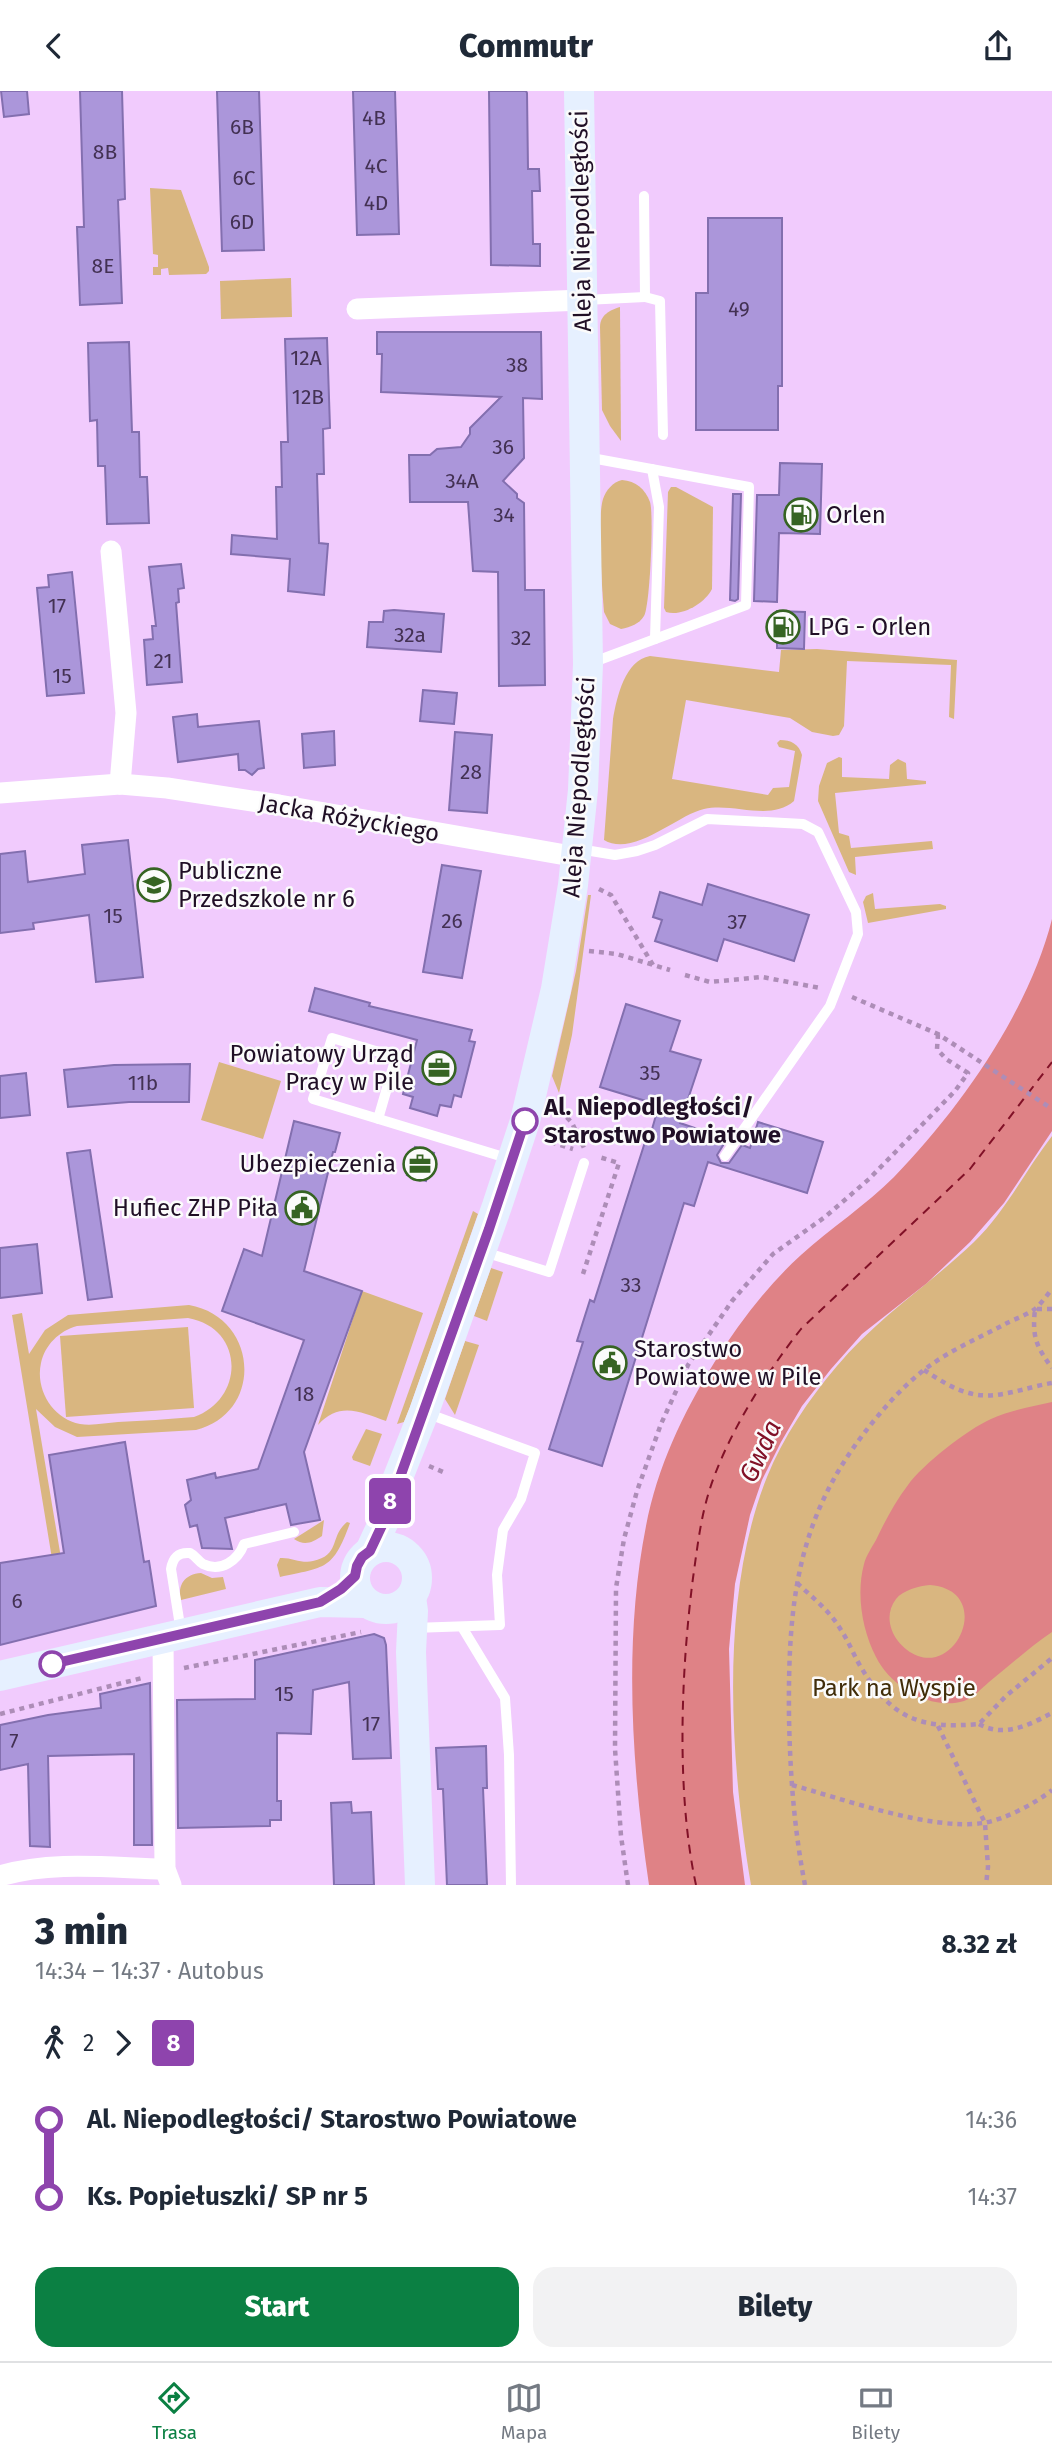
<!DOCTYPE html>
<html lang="pl">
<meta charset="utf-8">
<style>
:root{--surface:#fff;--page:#f2f2f3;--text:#1f2937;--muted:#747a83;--line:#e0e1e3;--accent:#0b8043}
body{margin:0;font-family:"Fira Sans",sans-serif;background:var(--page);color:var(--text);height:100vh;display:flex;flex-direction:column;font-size:26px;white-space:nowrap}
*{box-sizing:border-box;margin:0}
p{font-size:23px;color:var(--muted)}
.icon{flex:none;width:38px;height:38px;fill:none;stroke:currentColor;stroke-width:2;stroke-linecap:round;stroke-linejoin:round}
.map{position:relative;height:1794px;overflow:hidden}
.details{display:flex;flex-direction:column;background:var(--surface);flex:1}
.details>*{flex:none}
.badge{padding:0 14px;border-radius:5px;font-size:24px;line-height:46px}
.map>.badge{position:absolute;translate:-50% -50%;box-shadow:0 0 0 4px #fff}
.legs{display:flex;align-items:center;gap:10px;height:77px;padding:0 35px;font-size:23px}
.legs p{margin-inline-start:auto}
.summary{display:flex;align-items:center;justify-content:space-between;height:119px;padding:0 35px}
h1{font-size:38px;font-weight:800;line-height:52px}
.cta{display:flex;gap:14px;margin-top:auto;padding:14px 35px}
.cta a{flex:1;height:80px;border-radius:21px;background:var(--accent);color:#fff;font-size:28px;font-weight:800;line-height:80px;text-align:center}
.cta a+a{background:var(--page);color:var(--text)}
ul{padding:0 35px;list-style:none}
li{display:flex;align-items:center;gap:24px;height:77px;font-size:26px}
li i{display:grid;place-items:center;width:10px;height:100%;margin:0 9px;background:currentColor}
li i::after{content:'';width:18px;height:18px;margin:-9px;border:5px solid;border-radius:50%;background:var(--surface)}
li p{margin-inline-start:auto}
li:first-child i{background:linear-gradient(#0000 50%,currentColor 0)}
li:last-child i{background:linear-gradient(currentColor 50%,#0000 0)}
header{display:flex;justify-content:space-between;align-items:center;height:91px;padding:0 35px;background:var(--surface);font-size:32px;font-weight:800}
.tab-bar{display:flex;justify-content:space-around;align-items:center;height:98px;border-top:2px solid var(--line);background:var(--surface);font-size:19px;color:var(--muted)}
.tab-bar a{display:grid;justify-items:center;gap:4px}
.tab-bar .on{color:var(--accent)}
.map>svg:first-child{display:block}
</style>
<header><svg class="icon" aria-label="back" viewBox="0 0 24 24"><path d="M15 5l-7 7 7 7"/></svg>Commutr<svg class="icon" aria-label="share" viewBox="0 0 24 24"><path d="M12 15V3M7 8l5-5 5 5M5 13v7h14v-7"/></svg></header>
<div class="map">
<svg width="1052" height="1794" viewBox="0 0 1052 1794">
<rect width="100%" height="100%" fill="#f1cbfd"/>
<g fill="#d9b680" fill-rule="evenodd">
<path d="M150,97L181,99L209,176V180L206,183L169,184L168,177L161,178V184H153V176H158V164L153,163Z"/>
<path d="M291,187L292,226L221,228L220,190Z"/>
<path d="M620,216L621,350L610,335L602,319L600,236C600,224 610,219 620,216Z"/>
<path d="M622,389C636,390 645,398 650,411C654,423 650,515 644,525C639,533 631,536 621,538L610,533L604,521C602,497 597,428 603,408C606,399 613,391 622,389Z"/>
<path d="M671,396H676L713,416L712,498C705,512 682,526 666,521L664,517L668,401Z"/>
<path d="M817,558L957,569L954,628L949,626L951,574L847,570L844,635L839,644L833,645L812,641L790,627L686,609L672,688L768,704L773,697L789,696L795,660L779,656L777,652L780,649C791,649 799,653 802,664L794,710C770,731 733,711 704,718C677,724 633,767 604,749L613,628C617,606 625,569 650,565L779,581L781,559Z"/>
<path d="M839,666L842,667V686L889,688L890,674L898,668L906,672L907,688L926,690V693L835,702L839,742L849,745L851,757L932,750L933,758L855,766L856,784L849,781L818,710L819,695L827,672Z"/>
<path d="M873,802L875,818L940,813L946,815V818L868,832L863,811L866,805Z"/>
<path d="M588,804H591L572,944L559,1002L552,985L576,880Z"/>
<path d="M219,971L281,990L263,1048L201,1029Z"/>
<path d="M1052,1045V1794H751C730,1669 719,1506 767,1386C783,1346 809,1308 837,1275C877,1227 929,1194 974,1151C1006,1120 1025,1080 1052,1045Z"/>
<path d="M473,1120L478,1123L410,1316L404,1331L397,1333Z"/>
<path d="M491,1177L503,1181L487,1230L474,1225Z"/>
<path d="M362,1200L423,1222L386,1330C361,1321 339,1310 318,1334Z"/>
<path d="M189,1214C258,1226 265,1321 196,1339L77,1346L55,1336L36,1318L63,1479L54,1480L12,1224L22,1222L29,1263L45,1239L68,1224ZM188,1227C245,1237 245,1308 194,1326C168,1328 143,1330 118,1331C106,1332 92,1335 80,1333C53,1328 35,1299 41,1272C45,1254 59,1240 77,1235Z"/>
<path d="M188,1236L194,1317L66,1326L60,1245Z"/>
<path d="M465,1250L479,1254L455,1324L445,1308Z"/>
<path d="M366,1338L382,1343L370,1375L353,1369L352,1366Z"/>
<path d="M324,1429L322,1445C312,1452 304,1455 294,1448Z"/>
<path d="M347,1431L350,1432C333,1479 326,1476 280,1486L277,1474L280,1467C291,1466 302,1473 313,1470C341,1464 329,1446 347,1431Z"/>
<path d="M201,1482L212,1487L223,1486L226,1498L181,1509C177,1494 185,1483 201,1482Z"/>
</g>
<g fill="#df8286" fill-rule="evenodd">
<path d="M1052,828V1040L1004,1112L970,1151L927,1192L862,1243L831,1278L802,1315L781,1351L762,1389L750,1424L735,1493L729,1558L733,1701L745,1794H649C632,1678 623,1551 646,1435C657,1377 683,1322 714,1272C738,1233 767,1195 801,1164C831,1137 866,1114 894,1086C960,1018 1029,920 1052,828Z"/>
<path d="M1052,1311V1541C1030,1556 1010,1574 989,1591C982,1597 973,1607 964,1610C931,1620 891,1596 876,1566C862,1539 856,1503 864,1473C866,1465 872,1456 876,1449C885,1430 895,1411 908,1394C922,1374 968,1338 991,1328C1010,1319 1031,1316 1052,1311ZM930,1494C992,1499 960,1580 918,1565C896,1557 880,1529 896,1508C903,1499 919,1495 930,1494Z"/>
</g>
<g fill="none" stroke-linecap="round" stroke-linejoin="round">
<path stroke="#811127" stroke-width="2" stroke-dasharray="9 7" stroke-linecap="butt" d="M696,1794C676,1702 681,1580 693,1487C697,1459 700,1431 708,1404C724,1349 766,1282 801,1238L970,1078L1052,971"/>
</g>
<g fill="#ab96da" stroke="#836faf" stroke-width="2">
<path d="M1,0H27L29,23L4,26Z"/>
<path d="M80,0H122L125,108L118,109L122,212L80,214L77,136H84Z"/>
<path d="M217,0H259L264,159L222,160Z"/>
<path d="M353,0H395L399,143L357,144Z"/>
<path d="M489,0H526L527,2L528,78H539L540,100H532L533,153H540V175L491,174Z"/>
<path d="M708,127H782V295H778V339H696V202H708Z"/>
<path d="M377,241H541L542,308L523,307L524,367L503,390L517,403V407L524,412L525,499H544L545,594L499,595L498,481L473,480L468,411H410L409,364H430L437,358L461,356L470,343V337L501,306L381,301L382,263H377Z"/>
<path d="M327,247L330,337L323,338L324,383H317L319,452L328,453L324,504L288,500L290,468L231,463L232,444L277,448L276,396H282L281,351H288L285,248Z"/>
<path d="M129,251L132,341H139L140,386H147L149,432L107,433L105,375H98L97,329L90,330L88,252Z"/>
<path d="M780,372L822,373L820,443L779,442L777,511L754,510L757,404H779Z"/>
<path d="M733,403H741L738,508L735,510L730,509Z"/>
<path d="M181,473L184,497L178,498L179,511L176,512L182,591L147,594L144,549L153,548L152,535H156L149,476Z"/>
<path d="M72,481L84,602L47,605L37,497L49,496L48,484Z"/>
<path d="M394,519L444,523L441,561L367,556L369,531H383L384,520Z"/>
<path d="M777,520L805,521L804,558L777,557Z"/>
<path d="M423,599L457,602L454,633L420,630Z"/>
<path d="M197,623L198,636L259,630L264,677L258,678L252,684L245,679H239L238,663L178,671L173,626Z"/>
<path d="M334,640L335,674L304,677L302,643Z"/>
<path d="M455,641L492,644L487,722L449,719Z"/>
<path d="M128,749L143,886L96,891L89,824L33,832L34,838L0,842V763L25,760L28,791L85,783L82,754Z"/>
<path d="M442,774L481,780L462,887L423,881Z"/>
<path d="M708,793L809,824L794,870L724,848L717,870L655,850L662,829L653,826L660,801L702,814Z"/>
<path d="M315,897L370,912L369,915L472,939L469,950L475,951L461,1006L454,1004L451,1016L440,1014L437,1025L410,1017L413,1006L403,1003L417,949L309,920Z"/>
<path d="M626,913L680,930L670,960L701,969L680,1032L727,1048L717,1064L721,1072H729L742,1054L750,1057L758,1031L823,1051L807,1102L708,1071L694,1115L684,1112L602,1375L549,1358L583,1251L577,1250L590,1209L594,1211L645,1051L648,1052L659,1014L600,996Z"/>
<path d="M190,973L189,1011H129L68,1016L64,979L114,974Z"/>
<path d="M26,982L30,1024L0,1027V985Z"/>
<path d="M294,1030L340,1042L335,1061H333L304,1180L362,1200L304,1361L320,1429L291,1434L286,1413L225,1427L232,1458L202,1457L197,1434L190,1436L185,1414L191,1409L187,1389L215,1382L216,1387L258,1378L304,1249L222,1220L244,1158L262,1165Z"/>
<path d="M415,1056L434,1062L426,1090L407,1084Z"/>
<path d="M90,1059L112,1206L88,1209L67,1062Z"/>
<path d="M37,1153L42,1202L0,1207V1157Z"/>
<path d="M125,1351L144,1471L149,1470L156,1515L0,1554V1472L64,1462L49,1364Z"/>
<path d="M374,1543L384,1547L386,1554L391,1667L353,1668L349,1591L313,1599L311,1643L277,1642V1710H281V1729H270V1735L178,1737L177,1609L255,1608V1569Z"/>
<path d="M150,1592L152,1754H134V1663L48,1665L50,1756L30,1755L28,1673L0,1679V1634L48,1624L101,1617L100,1603Z"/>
<path d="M486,1655L487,1697H483L487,1794H447L443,1698H438L436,1657Z"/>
<path d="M351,1711L352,1722L371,1721L374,1794H334L331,1712Z"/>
</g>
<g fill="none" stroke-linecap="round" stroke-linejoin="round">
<g stroke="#ad8db7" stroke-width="4.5" stroke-dasharray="5 5" stroke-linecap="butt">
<path d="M599,798L611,804L653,874"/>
<path d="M589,860L617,863L670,879"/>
<path d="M685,884L710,891L762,886L820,897"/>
<path d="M852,906L938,943L1052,1018"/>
<path d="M560,1019L572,1032L584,1057"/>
<path d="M551,1051L573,1058"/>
<path d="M583,1183L619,1072L599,1066"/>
<path d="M1052,1218H1035C1032,1246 1036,1255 1052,1277"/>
<path d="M924,1279C938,1288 953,1298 969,1302C995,1310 1026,1296 1052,1292"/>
<path d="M429,1375L443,1381"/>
<path d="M797,1492C813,1507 830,1520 841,1539C849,1551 854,1565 862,1578C893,1629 922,1638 979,1633L1006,1605L1052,1567"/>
<path d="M184,1577L361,1541"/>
<path d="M0,1623L142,1587"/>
<path d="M979,1633C1004,1647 1029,1634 1052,1622"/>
<path d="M938,1635L985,1732L988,1776L986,1794"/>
<path d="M792,1694C843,1708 932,1740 983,1732C1004,1729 1036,1712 1052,1699"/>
<path d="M628,1794L621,1745L615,1658L616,1497L624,1448L637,1400L661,1333L688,1274L732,1210L773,1163L825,1126L869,1088L955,1000L968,982L946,968L937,958L938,943"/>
<path d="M805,1794C794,1738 790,1682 789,1625C788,1515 796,1430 865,1341C882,1319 902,1296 924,1279C948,1260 979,1247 1007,1232C1015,1228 1027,1224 1035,1218C1041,1213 1047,1204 1052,1198"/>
</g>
<g stroke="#fff" stroke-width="10">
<path d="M644,105L645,206L660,210L663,344"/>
<path d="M585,209L645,206"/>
<path d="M586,366L749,396L746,514L591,572"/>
<path d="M652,378L659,416L655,548"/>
<path d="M579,758L615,764L637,760L655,754L707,728L803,733L818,741L856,821L858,843L830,915L725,1065"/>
<path d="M378,1028L396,966L332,947L313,1008L510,1068"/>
<path d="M484,1161L549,1181L584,1072"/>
<path d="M462,1536L505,1607L509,1664L511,1794"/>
<path d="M413,1537L500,1534L497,1484L503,1439L521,1408L535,1362L426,1322"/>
<path d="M181,1541L171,1478C173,1466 178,1461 190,1462C196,1465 198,1470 203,1473C221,1482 238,1469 244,1453L294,1441"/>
</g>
<g stroke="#fff" stroke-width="21">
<path d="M357,218L583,209"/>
<path d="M111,460L126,622L120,693"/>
<path d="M0,702L120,693L167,697L279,714L577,766"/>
<path d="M163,1548L165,1778L171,1794"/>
<path d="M0,1785C52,1769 112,1777 165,1778"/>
</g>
<g stroke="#e6f0ff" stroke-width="30">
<circle cx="386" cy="1487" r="31"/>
<path d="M370,1460L385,1428L393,1399L424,1321L497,1115L525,1030L556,898L573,794L583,699L588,573L579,0"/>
<path d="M411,1506L413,1520L411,1561L420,1794"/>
<path d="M0,1585L320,1511L365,1512"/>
</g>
</g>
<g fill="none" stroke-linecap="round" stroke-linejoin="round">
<defs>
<path id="line-1" d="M52,1573L320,1511L341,1498L355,1485L357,1475L362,1466L370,1460L385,1428L489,1138L525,1030"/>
</defs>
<use href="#line-1" stroke="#fff" stroke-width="16"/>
<use href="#line-1" stroke="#8e44ad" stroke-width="10"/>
</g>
<defs>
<symbol id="fuel-ring" viewBox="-11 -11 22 22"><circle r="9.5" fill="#fbfbfb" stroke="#366423" stroke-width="1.5"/><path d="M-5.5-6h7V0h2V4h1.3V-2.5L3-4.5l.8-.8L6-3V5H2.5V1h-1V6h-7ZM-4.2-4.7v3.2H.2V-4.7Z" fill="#366423"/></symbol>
<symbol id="school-ring" viewBox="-11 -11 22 22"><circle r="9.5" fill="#fbfbfb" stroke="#366423" stroke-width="1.5"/><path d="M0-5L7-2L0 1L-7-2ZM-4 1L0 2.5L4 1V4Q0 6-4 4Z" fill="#366423"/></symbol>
<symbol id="office-ring" viewBox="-11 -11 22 22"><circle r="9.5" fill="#fbfbfb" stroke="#366423" stroke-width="1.5"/><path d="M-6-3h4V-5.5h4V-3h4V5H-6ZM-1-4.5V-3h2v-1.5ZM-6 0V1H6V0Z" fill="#366423"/></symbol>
<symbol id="civic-ring" viewBox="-11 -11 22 22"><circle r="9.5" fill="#fbfbfb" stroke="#366423" stroke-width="1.5"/><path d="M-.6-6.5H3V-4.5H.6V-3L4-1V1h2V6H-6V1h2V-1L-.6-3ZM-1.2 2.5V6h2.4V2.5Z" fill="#366423"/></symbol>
</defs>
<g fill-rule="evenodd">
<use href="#fuel-ring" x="782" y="405" width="38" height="38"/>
<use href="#fuel-ring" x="764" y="517" width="38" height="38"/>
<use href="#school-ring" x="135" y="775" width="38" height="38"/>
<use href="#office-ring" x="420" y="958" width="38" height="38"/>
<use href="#office-ring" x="401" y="1054" width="38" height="38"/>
<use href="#civic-ring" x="283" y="1098" width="38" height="38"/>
<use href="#civic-ring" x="591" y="1253" width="38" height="38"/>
</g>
<g fill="#fff" stroke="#8e44ad" stroke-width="3.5">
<circle cx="525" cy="1030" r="12"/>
<circle cx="52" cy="1573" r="12"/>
</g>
<g text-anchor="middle" stroke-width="5" stroke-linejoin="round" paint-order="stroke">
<g font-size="21" fill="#433153">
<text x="374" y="34">4B</text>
<text x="242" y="43">6B</text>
<text x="105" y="68">8B</text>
<text x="376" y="82">4C</text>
<text x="244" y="94">6C</text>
<text x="376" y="119">4D</text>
<text x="242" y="138">6D</text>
<text x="103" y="182">8E</text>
<text x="739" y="225">49</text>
<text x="306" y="274">12A</text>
<text x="517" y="281">38</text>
<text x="308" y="313">12B</text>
<text x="503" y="363">36</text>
<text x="462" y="397">34A</text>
<text x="504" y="431">34</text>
<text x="57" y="522">17</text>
<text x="410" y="551">32a</text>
<text x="521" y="554">32</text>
<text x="163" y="577">21</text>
<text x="62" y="592">15</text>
<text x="471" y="688">28</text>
<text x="113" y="832">15</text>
<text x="452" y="837">26</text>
<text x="737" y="838">37</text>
<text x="650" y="989">35</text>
<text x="143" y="999">11b</text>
<text x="631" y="1201">33</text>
<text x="304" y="1310">18</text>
<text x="17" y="1517">6</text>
<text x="284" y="1610">15</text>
<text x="371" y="1640">17</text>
<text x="14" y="1657">7</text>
</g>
<g font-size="24" fill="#200f26" stroke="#fbfbfb">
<text transform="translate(581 130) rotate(-91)" y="8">Aleja Niepodległości</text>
<text transform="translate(579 696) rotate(-86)" y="8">Aleja Niepodległości</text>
<text transform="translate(349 727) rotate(10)" y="8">Jacka Różyckiego</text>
</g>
<g font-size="24" fill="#200f26" stroke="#fbfbfb" text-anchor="start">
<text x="826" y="432">Orlen</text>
<text x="808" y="544">LPG - Orlen</text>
<text x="178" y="788">Publiczne<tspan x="178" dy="28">Przedszkole nr 6</tspan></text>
<text x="414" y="971" text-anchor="end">Powiatowy Urząd<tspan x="414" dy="28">Pracy w Pile</tspan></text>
<text x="396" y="1081" text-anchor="end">Ubezpieczenia</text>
<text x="278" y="1125" text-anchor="end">Hufiec ZHP Piła</text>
<text x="634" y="1266">Starostwo<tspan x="634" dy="28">Powiatowe w Pile</tspan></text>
</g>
<g font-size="24" font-weight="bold" fill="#200f26" stroke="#fbfbfb" text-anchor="start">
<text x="544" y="1024">Al. Niepodległości/<tspan x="544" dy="28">Starostwo Powiatowe</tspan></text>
</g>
<g font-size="24" fill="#412d09" stroke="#fbfbfb">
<text x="894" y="1605">Park na Wyspie</text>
</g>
<g font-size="26" font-style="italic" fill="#811127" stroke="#fbfbfb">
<text transform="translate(760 1360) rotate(-65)" y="9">Gwda</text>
</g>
</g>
</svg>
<b class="badge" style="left:390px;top:1410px;background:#8e44ad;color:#fff">8</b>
</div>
<section class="details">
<div class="summary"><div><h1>3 min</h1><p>14:34 – 14:37 · Autobus</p></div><b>8.32 zł</b></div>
<div class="legs"><svg class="icon" aria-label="walk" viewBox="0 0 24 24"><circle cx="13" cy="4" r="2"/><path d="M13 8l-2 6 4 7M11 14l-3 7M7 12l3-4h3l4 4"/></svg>2<svg class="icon" aria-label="forward" viewBox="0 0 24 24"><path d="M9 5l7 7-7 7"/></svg><b class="badge" style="background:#8e44ad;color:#fff">8</b></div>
<ul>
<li><i style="color:#8e44ad"></i><b>Al. Niepodległości/ Starostwo Powiatowe</b><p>14:36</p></li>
<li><i style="color:#8e44ad"></i><b>Ks. Popiełuszki/ SP nr 5</b><p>14:37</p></li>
</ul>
<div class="cta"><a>Start</a><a>Bilety</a></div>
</section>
<nav class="tab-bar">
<a class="on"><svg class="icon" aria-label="directions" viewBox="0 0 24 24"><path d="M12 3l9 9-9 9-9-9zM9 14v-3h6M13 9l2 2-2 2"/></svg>Trasa</a>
<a><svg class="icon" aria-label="map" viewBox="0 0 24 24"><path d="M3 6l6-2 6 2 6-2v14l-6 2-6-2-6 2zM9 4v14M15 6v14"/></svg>Mapa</a>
<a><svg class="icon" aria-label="tickets" viewBox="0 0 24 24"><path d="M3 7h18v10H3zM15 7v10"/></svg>Bilety</a>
</nav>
